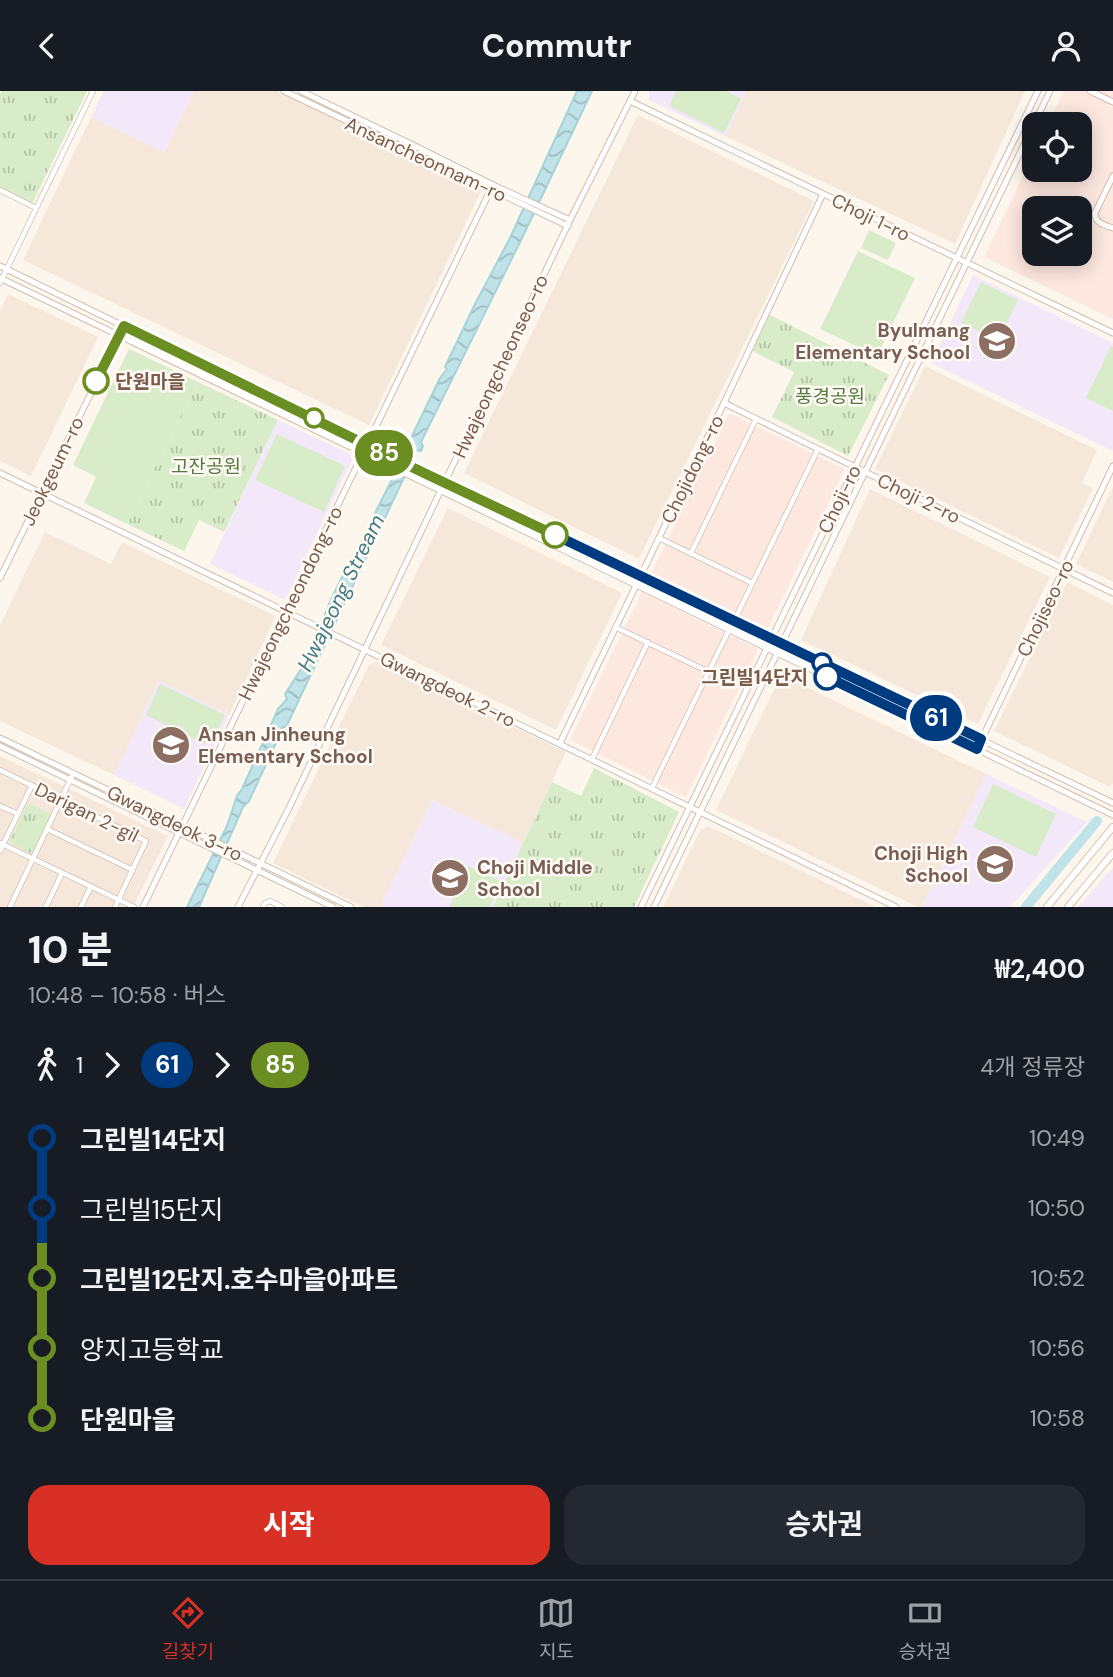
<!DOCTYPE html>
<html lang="ko">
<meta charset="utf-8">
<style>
:root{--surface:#171b24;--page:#242831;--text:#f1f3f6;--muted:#9ea1a6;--line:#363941;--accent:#d93025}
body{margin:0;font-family:"DM Sans","Noto Sans KR",sans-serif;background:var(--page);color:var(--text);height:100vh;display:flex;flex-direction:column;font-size:26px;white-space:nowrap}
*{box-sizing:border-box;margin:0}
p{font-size:23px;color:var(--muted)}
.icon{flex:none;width:38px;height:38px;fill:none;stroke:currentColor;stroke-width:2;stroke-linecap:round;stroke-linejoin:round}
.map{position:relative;height:816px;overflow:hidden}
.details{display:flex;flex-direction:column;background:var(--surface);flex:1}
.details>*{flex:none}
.badge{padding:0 14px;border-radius:23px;font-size:24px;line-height:46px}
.tools{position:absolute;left:1022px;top:21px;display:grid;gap:14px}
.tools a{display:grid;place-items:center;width:70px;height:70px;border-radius:14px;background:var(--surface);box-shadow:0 4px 18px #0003;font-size:35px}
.map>.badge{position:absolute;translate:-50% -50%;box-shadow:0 0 0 4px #fff}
.legs{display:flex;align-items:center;gap:10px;height:77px;padding:0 28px;font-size:23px}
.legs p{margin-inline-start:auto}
.overview{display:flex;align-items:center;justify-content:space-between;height:119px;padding:0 28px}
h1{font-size:38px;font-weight:700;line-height:52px}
.cta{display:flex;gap:14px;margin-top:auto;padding:14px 28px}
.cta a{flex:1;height:80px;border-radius:21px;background:var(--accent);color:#fff;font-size:28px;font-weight:700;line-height:80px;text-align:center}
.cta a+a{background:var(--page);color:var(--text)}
ul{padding:0 28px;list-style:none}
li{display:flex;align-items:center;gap:24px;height:70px;font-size:26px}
li i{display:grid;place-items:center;width:10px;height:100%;margin:0 9px;background:currentColor}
li i::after{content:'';width:18px;height:18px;margin:-9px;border:5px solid;border-radius:50%;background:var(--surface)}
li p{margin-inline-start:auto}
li:first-child i{background:linear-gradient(#0000 50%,currentColor 0)}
li:last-child i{background:linear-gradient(currentColor 50%,#0000 0)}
header{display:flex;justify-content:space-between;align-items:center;height:91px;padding:0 28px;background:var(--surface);font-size:32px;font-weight:700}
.menu{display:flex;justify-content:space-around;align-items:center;height:98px;border-top:2px solid var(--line);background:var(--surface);font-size:19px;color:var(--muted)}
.menu a{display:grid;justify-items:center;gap:4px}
.menu .selected{color:var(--accent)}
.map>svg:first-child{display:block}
</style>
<header><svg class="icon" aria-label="back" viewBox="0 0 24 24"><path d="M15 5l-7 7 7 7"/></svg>Commutr<svg class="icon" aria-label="person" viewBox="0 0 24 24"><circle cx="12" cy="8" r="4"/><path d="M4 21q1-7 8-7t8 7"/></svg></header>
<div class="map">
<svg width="1113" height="816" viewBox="0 0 1113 816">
<defs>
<pattern id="park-tufts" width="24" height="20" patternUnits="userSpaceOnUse" patternTransform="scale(1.75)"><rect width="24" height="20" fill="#d8ecc9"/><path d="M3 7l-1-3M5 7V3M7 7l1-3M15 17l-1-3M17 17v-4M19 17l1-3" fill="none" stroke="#b4c2a5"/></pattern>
<pattern id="water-waves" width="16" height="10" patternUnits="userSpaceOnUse" patternTransform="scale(1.75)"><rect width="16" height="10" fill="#bfe3e8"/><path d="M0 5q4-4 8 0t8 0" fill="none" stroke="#a0bbbe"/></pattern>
</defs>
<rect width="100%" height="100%" fill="#fdf6ec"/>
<g fill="#f5e8da">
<path d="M194,0H277L482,98L369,334L23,169L91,26L164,61Z"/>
<path d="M747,0H1025L955,153L725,45Z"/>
<path d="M638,24L814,110L639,468L464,382Z"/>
<path d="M8,203L98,246L31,385L0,370V219Z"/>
<path d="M925,275L1097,359L1082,392L1093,397L1059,467L875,378Z"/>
<path d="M1113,396V491L1076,473Z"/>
<path d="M870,398L1050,486L978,633L801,549Z"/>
<path d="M448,417L622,502L556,639L381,554Z"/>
<path d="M45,441L111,473L122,451L276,525L229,624L159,590L114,684L0,630V534Z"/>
<path d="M1067,491L1113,514V692L1110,696L994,640Z"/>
<path d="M376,571L566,661L523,752L432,709L380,816H363L273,772L369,574Z"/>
<path d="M781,584L986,683L922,816H918L716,719Z"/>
<path d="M0,665L168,745L133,816H0Z"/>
<path d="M708,735L876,816H663L700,740Z"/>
</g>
<g fill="#fde8e0" fill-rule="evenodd">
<path d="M1064,0H1113V228L984,166L1034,62V79H1080V33H1048ZM1034,117H1080V163H1034Z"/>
<path d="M729,322L845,378L766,541L650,485Z"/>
<path d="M642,501L758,558L686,706L570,649Z"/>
</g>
<g fill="#f3e8fa">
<path d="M104,0H194L164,61L91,26Z"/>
<path d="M649,0H747L725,45L649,9Z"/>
<path d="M973,184L1113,252V360L931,272Z"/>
<path d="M278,329L354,365L285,509L210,473Z"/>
<path d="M159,590L229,624L184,718L114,684Z"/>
<path d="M986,683L1087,731L1010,816H922Z"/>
<path d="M432,709L523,752L493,816H380Z"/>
<path d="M1113,776V816H1078Z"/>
</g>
<g fill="#d8ecc9">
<path d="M676,0H726L741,8L724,42L669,15Z"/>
<path d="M869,139L896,152L888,169L861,157Z"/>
<path d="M858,160L915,187L877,265L820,238Z"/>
<path d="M981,191L1018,209L1001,244L993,241L991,246L961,232Z"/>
<path d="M1111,255L1113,256V320L1086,307Z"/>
<path d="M129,258L198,291L127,433L84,412L96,386L73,374Z"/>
<path d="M277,343L345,375L324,421L255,389Z"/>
<path d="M160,593L225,624L212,652L207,649L205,653L146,624Z"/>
<path d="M993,693L1056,723L1036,766L973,736Z"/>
<path d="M468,775L502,791L490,816H449Z"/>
</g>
<g fill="url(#park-tufts)">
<path d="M2,0H87L32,113L0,98V3Z"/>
<path d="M770,224L889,284L848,365L772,326L794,281L752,260Z"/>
<path d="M198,291L278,329L224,441L199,429L184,460L127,433Z"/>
<path d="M594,677L679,721L634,816H493L552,691L581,705Z"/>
<path d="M28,712L51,723L33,761L30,762L11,752L10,750Z"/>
</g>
<path fill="url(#water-waves)" stroke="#a5d3da" stroke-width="2" d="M577,0H592L522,147L421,351L423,355L421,360L417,359L287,634L283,637L249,710L243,716L199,816H187L227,735L237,705L242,698L278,618L287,608L285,603L305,572C319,562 319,541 324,526C336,493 356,462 373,431L376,420L409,355L410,349L440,287L447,278L445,276L474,215L510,147Z"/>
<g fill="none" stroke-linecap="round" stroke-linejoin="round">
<path stroke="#bfe3e8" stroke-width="10" d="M1026,816L1097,730"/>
<defs>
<g id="minor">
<path d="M0,99L36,117"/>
<path d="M0,192L93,0"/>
<path d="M659,447L752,492"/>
<path d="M691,462L756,328"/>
<path d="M734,530L818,358"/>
<path d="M615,536L709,581"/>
<path d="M592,668L648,551"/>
<path d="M0,679L146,750L115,816"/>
<path d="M652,697L729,539"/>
<path d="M0,715L18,723"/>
<path d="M47,738L133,779"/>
<path d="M0,752L134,816"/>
<path d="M0,760L32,694"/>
<path d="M10,816L73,683"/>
<path d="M46,816L62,782"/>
<path d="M81,816L91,795"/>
<path d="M263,816L265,812L270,810L282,816"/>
</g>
<g id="tertiary">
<path d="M284,0L568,135"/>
<path d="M301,0L417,56L493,94L570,129"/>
<path d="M1090,0L1113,11"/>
<path d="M630,10L1113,242"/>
<path d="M1113,85L1095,122C1094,132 1105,134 1113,137"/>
<path d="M0,175L424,381L1113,712"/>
<path d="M0,187L1113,724"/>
<path d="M724,312L1113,502"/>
<path d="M0,382L896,816"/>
<path d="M0,487L124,235"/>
<path d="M0,647L351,816"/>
<path d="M560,652L724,312L823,103"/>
<path d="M0,655L333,816"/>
<path d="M977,658L1113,375"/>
<path d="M143,816L493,94"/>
<path d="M238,816L289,717L570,129L635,0"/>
<path d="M641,816L1038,0"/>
<path d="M654,816L1050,0"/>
</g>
<g id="secondary">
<path d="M1047,816L1113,736"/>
<path d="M1068,816L1113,762"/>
</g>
</defs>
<use href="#minor" stroke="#d1beb0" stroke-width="6"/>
<use href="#tertiary" stroke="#d1beb0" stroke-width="7"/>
<use href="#secondary" stroke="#d6c0b0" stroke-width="8"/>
<use href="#minor" stroke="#fff" stroke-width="4.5"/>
<use href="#tertiary" stroke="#fff" stroke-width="5"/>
<use href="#secondary" stroke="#fff" stroke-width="6"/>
</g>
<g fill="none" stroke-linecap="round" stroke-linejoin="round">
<defs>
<path id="line-1" d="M555,444L981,648L977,658L827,586"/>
<path id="line-2" d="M96,290L124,235L424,382L555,444"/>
</defs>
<use href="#line-1" stroke="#fff" stroke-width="16"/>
<use href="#line-2" stroke="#fff" stroke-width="16"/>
<use href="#line-1" stroke="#003b80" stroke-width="10"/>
<use href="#line-2" stroke="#6b8e23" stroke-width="10"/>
</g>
<defs>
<symbol id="school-disc" viewBox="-11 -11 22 22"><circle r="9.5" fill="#8d6e63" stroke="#fffaf3"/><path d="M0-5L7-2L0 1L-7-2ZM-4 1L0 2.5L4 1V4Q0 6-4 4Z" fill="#fff"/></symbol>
</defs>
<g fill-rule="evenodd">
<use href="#school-disc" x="975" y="228" width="44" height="44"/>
<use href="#school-disc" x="149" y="632" width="44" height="44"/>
<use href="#school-disc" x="973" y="751" width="44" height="44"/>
<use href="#school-disc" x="428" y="765" width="44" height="44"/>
</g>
<g fill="#fff" stroke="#6b8e23" stroke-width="3.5">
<circle cx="96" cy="290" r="12"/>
<circle cx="314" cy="327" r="9"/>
<circle cx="555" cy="444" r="12"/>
</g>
<g fill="#fff" stroke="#003b80" stroke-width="3.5">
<circle cx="822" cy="572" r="9"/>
<circle cx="827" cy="586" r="12"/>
</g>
<g text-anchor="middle" stroke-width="5" stroke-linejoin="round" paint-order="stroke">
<g font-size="19" fill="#7a5c4d" stroke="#fffaf3">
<text transform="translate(426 68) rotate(25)" y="7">Ansancheonnam-ro</text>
<text transform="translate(871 126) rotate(26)" y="7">Choji 1-ro</text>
<text transform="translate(500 275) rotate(-65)" y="7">Hwajeongcheonseo-ro</text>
<text transform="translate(692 378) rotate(-64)" y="7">Chojidong-ro</text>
<text transform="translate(52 380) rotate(-64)" y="7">Jeokgeum-ro</text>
<text transform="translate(919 407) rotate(26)" y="7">Choji 2-ro</text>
<text transform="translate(839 408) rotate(-64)" y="7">Choji-ro</text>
<text transform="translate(290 512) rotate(-64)" y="7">Hwajeongcheondong-ro</text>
<text transform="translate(1045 517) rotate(-64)" y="7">Chojiseo-ro</text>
<text transform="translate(448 598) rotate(26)" y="7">Gwangdeok 2-ro</text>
<text transform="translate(87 721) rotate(26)" y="7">Darigan 2-gil</text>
<text transform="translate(175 732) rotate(26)" y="7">Gwangdeok 3-ro</text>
</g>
<g font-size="19" font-weight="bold" fill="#785e54" stroke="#fffaf3" text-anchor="end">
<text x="970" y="246">Byulmang<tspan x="970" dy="22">Elementary School</tspan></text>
<text x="198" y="650" text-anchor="start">Ansan Jinheung<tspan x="198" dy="22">Elementary School</tspan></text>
<text x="968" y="769">Choji High<tspan x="968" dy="22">School</tspan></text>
<text x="477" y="783" text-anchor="start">Choji Middle<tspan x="477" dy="22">School</tspan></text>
</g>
<g font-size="19" font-weight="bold" fill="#7a5c4d" stroke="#fffaf3" text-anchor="start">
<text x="115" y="297">단원마을</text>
<text x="808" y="593" text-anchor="end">그린빌14단지</text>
</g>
<g font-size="19" fill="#537a41" stroke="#fffaf3">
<text x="830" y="312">풍경공원</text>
<text x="206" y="382">고잔공원</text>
</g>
<g font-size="21" font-style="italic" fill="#437c86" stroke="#fffaf3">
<text transform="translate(341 502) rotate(-64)" y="7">Hwajeong Stream</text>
</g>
</g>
</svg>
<div class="tools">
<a><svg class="icon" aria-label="locate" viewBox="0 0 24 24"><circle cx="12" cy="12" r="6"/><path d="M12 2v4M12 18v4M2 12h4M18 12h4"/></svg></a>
<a><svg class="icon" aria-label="layers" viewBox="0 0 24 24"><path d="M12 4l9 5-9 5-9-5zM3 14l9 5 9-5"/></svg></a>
</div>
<b class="badge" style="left:936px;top:627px;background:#003b80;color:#fff">61</b>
<b class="badge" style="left:384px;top:362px;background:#6b8e23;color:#fff">85</b>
</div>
<section class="details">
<div class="overview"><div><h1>10 분</h1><p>10:48 – 10:58 · 버스</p></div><b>₩2,400</b></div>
<div class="legs"><svg class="icon" aria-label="walk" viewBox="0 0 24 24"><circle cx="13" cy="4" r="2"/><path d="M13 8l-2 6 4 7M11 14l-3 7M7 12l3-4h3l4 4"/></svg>1<svg class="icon" aria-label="forward" viewBox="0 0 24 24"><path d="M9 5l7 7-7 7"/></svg><b class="badge" style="background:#003b80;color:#fff">61</b><svg class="icon" aria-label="forward" viewBox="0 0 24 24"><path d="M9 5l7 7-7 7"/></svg><b class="badge" style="background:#6b8e23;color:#fff">85</b><p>4개 정류장</p></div>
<ul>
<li><i style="color:#003b80"></i><b>그린빌14단지</b><p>10:49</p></li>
<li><i style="color:#003b80"></i><span>그린빌15단지</span><p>10:50</p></li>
<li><i style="color:#6b8e23"></i><b>그린빌12단지.호수마을아파트</b><p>10:52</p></li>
<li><i style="color:#6b8e23"></i><span>양지고등학교</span><p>10:56</p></li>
<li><i style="color:#6b8e23"></i><b>단원마을</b><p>10:58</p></li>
</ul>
<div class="cta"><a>시작</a><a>승차권</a></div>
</section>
<nav class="menu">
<a class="selected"><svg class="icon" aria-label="directions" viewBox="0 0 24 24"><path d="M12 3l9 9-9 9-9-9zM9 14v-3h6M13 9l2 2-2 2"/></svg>길찾기</a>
<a><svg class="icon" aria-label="map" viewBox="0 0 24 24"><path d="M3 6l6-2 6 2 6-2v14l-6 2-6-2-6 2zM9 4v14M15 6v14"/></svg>지도</a>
<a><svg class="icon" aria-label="tickets" viewBox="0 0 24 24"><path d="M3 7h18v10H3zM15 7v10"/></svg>승차권</a>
</nav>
